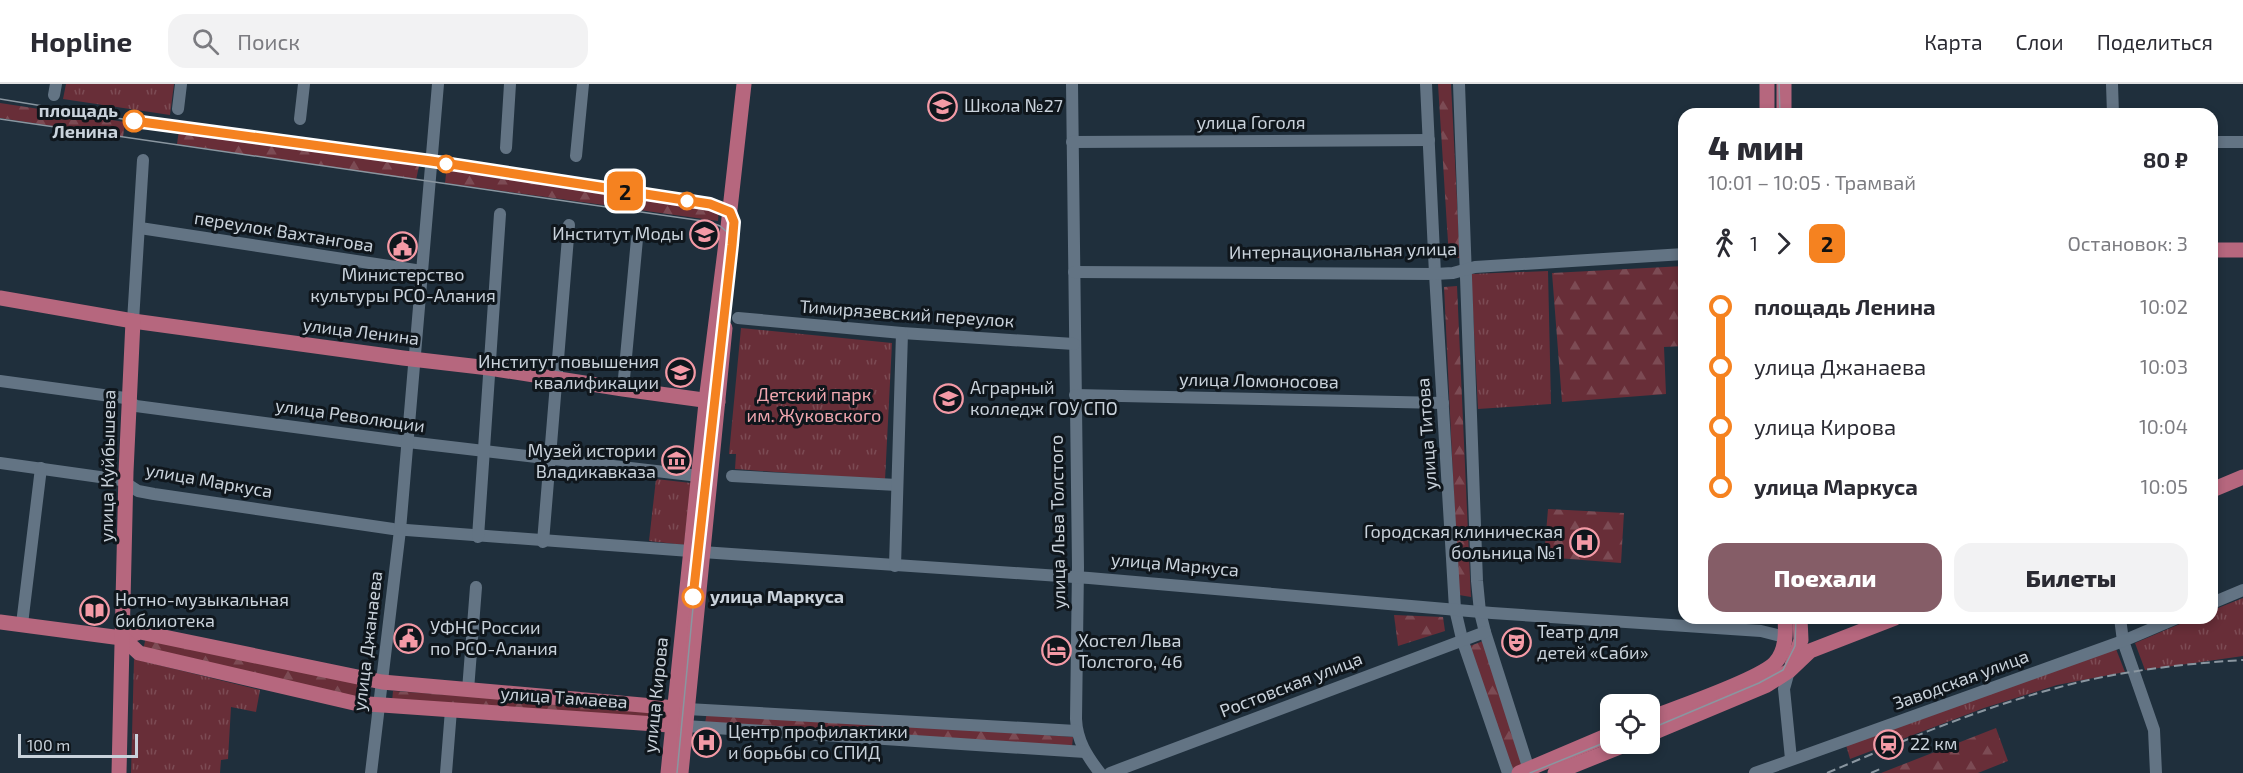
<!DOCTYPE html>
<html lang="ru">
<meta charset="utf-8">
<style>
:root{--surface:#fff;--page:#f2f2f3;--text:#2b2b33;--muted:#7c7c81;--line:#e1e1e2;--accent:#855d67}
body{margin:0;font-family:"Exo 2",sans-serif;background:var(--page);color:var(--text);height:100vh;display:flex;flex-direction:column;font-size:22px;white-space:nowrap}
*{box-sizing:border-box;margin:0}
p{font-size:20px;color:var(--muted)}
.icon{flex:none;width:33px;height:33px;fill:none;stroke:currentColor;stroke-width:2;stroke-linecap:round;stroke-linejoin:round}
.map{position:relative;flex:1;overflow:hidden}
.side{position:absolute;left:1678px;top:24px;width:540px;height:516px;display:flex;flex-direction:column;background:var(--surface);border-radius:18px;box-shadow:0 3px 9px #0003}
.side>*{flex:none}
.badge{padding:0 12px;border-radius:9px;font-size:21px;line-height:39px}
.fabs{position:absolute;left:1600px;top:610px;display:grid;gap:12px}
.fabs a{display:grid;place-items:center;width:60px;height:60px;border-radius:12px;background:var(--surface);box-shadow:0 3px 9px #0003;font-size:30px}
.scale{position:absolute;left:18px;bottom:15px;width:120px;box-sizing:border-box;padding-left:6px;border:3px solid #c9d2db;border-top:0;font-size:16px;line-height:21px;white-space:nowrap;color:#c9d2db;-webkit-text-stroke:4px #0f161c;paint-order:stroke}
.map>.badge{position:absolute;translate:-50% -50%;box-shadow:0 0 0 3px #fff}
.legs{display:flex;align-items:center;gap:9px;height:66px;padding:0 30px;font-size:20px}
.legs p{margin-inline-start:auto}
.overview{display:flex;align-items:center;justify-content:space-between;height:102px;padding:0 30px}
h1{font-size:33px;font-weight:800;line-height:45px}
.cta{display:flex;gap:12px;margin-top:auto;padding:12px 30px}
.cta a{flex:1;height:69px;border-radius:18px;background:var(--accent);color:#fff;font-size:24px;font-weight:800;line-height:69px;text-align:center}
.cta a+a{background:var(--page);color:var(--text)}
ul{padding:0 30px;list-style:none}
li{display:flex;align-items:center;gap:21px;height:60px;font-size:22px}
li i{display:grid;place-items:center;width:9px;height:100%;margin:0 8px;background:currentColor}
li i::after{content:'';width:15px;height:15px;margin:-8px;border:4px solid;border-radius:50%;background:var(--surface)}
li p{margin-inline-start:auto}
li:first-child i{background:linear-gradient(#0000 50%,currentColor 0)}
li:last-child i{background:linear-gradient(currentColor 50%,#0000 0)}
header{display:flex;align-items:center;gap:36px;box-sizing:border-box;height:84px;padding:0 30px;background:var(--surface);border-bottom:2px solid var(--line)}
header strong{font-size:28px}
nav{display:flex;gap:33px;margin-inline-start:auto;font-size:21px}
.search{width:420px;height:54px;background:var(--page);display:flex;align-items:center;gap:15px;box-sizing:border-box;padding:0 21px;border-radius:18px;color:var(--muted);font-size:22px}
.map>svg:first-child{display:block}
</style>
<header>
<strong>Hopline</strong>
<div class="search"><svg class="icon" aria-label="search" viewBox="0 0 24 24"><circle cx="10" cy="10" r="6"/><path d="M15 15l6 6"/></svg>Поиск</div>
<nav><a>Карта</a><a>Слои</a><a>Поделиться</a></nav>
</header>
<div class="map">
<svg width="2243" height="689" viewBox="0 0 2243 689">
<defs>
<pattern id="grass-tufts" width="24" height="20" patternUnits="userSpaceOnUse" patternTransform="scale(1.5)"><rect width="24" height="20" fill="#682e38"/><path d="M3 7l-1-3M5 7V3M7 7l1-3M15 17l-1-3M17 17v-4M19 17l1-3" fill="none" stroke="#7c4b54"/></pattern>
<pattern id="forest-firs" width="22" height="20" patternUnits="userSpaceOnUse" patternTransform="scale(1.5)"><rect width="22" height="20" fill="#682e38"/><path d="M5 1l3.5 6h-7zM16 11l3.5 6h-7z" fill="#7c4b54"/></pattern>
</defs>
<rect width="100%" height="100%" fill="#1f2f3c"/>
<g fill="url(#grass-tufts)">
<path d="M66,0H174L170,31L63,15Z"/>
<path d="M1548,187L1551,320L1478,325L1471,190Z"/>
<path d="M741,244L892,259L885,396L735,385L736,370H729Z"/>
<path d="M656,395L691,399L684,461L649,457Z"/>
<path d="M2243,514V572L2145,586L2135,559L2194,534H2212L2213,526Z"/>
<path d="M2116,565L2125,588L2057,601L1984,624L1850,675L1846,661Z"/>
<path d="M134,575L260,606L256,628L231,623L228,675L221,676L220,689H131Z"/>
</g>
<g fill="url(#forest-firs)">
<path d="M1438,0H1451L1460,174H1449Z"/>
<path d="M0,19L125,38L123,53L0,34Z"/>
<path d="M179,46L419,82L416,96L177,60Z"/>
<path d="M447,82L719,125L718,137L445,99Z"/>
<path d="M1684,182V262L1664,263L1666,310L1562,318L1552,189Z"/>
<path d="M1457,202L1470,493L1471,513L1459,511L1458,498L1444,203Z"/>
<path d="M1548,425L1624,429L1621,479L1544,473Z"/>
<path d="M1394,531L1443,533L1445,547L1398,562Z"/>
<path d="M146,552L361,599V614L143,567Z"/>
<path d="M1483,557L1523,682L1510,688L1470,562Z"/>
<path d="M393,607L667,626L666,637L392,618Z"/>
<path d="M707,628L1073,653L1072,663L705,639Z"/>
<path d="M1996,644L2008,677L1978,689H1881Z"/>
</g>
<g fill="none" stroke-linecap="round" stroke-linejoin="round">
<g stroke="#637484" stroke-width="12">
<path d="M1072,0L1078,483L1076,635C1077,657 1087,672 1100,689"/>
<path d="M1426,0L1435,190L1455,525L1462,555L1508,689"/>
<path d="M1459,0L1477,497L1480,528L1485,548L1530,689"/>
<path d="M2112,0L2113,30"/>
<path d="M54,11L56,0"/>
<path d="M178,25L181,0"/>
<path d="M300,35L304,0"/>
<path d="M1072,58L1429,56"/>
<path d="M2212,58H2243"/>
<path d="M506,64L510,0"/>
<path d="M576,72L583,0"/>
<path d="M140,144L422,187"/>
<path d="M1074,188L1435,190L1453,189L1475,183L1684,170"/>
<path d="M738,234L902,249L1074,260"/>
<path d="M133,237L143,76"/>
<path d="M0,297L125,314L136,322L408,358L699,392"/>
<path d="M623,305L637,155"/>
<path d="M1075,311L1443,319"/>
<path d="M0,379L121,396L138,407L154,410L393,445L690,467"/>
<path d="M732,392L897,401"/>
<path d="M478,453L500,130"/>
<path d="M543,458L569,141"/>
<path d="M702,468L1089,494L1492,529L1761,547L1785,553"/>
<path d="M895,482L902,249"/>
<path d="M2212,519L2243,506"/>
<path d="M2120,534L2123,557L2154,646L2156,689"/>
<path d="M22,540L41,384"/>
<path d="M1789,587L1784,605L1791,675"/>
<path d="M468,606L476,503"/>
<path d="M687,625L1076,647"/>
<path d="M685,642L1085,668"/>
<path d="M371,689L400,446L438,0"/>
<path d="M446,689L451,626"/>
<path d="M1110,689L1485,548"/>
<path d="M1755,689L2123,557L2177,534"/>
</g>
<g stroke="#b6677e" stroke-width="15">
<path d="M1767,0V30"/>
<path d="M1784,0V30"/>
<path d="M2212,166H2243"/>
<path d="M0,214L133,237L403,274L489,284L623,305L718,318"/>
<path d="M2212,406L2243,393"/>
<path d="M0,538L114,553L123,554L140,548L382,598L687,625"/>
<path d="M123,554L139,569L354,619L684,642"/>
<path d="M1792,581L1801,556L1800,534"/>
<path d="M1650,634C1676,624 1759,596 1775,579C1786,567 1786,549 1785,534"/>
<path d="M1650,650L1767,601L1789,587L1810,567L1895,534"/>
<path d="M119,689L126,388L133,237"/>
<path d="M668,689L707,309L728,143L744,0"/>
<path d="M681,689L725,244"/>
<path d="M1519,689L1611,650"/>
<path d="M1555,689L1627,660"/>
</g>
<g stroke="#8a96a0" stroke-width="1.5">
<path d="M1779,0L1780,30"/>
<path d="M0,15L147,39L431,77L710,120L730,128L734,138L732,161L713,317L677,689"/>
<path d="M0,35L710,138L720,142L727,148L728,160"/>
<path d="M1650,645L1759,599L1783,586L1795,562L1796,534"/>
<path d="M1530,689L1611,656"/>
</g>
<g stroke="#8a96a0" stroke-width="2" stroke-dasharray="9 4.5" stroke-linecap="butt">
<path d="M1827,689C1900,658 1973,627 2049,606C2112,588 2178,580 2243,576"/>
<path d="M1871,689L1880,685"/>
</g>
</g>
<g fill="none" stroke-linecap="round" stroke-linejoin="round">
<defs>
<path id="line-1" d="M134,37L431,77L710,120L730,128L734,138L732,161L693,513"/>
</defs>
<use href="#line-1" stroke="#fff" stroke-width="14"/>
<use href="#line-1" stroke="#f58220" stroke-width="9"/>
</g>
<defs>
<symbol id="school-ring" viewBox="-11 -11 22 22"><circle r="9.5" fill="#0f161c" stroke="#f49aa6" stroke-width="1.5"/><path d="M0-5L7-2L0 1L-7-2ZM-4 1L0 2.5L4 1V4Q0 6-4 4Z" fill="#f49aa6"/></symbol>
<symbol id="university-ring" viewBox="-11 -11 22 22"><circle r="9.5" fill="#0f161c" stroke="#f49aa6" stroke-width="1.5"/><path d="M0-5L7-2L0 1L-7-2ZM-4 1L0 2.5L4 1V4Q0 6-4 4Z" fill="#f49aa6"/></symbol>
<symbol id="civic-ring" viewBox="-11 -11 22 22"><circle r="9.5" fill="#0f161c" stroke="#f49aa6" stroke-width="1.5"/><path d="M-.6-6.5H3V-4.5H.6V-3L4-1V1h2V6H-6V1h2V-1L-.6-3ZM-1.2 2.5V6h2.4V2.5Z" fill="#f49aa6"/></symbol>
<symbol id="museum-ring" viewBox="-11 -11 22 22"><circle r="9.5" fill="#0f161c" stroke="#f49aa6" stroke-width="1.5"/><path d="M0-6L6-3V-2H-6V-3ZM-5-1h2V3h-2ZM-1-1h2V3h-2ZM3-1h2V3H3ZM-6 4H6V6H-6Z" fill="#f49aa6"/></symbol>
<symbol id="hospital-ring" viewBox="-11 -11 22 22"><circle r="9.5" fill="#0f161c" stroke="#f49aa6" stroke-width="1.5"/><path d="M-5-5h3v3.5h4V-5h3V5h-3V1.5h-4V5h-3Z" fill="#f49aa6"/></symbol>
<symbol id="library-ring" viewBox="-11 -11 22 22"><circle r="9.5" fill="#0f161c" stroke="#f49aa6" stroke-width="1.5"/><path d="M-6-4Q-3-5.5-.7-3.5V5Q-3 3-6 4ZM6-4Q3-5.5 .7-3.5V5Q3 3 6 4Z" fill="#f49aa6"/></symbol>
<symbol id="theatre-ring" viewBox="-11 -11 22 22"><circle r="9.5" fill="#0f161c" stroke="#f49aa6" stroke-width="1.5"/><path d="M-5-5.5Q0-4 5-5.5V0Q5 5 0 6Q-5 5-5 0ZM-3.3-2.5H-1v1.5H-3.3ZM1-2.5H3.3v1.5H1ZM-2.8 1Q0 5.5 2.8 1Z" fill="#f49aa6"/></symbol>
<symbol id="hotel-ring" viewBox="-11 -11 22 22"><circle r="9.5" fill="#0f161c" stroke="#f49aa6" stroke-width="1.5"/><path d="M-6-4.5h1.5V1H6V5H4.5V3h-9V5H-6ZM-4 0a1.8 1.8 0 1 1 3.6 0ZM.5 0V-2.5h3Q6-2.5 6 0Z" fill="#f49aa6"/></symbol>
<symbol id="station-ring" viewBox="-11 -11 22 22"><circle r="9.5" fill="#0f161c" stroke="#f49aa6" stroke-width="1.5"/><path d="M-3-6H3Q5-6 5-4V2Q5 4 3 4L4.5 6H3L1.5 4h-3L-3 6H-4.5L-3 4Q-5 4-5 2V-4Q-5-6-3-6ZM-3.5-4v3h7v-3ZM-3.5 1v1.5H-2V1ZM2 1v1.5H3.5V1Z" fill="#f49aa6"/></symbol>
</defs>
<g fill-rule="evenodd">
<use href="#school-ring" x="926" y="6" width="33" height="33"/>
<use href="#university-ring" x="688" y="134" width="33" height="33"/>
<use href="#civic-ring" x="386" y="146" width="33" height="33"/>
<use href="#university-ring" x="664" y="272" width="33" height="33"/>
<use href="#university-ring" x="932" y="298" width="33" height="33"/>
<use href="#museum-ring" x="660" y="360" width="33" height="33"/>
<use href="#hospital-ring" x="1568" y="442" width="33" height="33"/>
<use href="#library-ring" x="78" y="510" width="33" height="33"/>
<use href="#civic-ring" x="392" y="538" width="33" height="33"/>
<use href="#theatre-ring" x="1500" y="542" width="33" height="33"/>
<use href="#hotel-ring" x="1040" y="550" width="33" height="33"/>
<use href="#hospital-ring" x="690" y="642" width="33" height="33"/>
<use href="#station-ring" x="1872" y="644" width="33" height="33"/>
</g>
<g fill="#fff" stroke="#f58220" stroke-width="3">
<circle cx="134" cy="37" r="10"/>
<circle cx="446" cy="80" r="8"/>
<circle cx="687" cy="117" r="8"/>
<circle cx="693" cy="513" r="10"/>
</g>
<g text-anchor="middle" stroke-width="6" stroke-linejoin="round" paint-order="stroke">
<g font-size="18" fill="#c9d2db" stroke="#0f161c" text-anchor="start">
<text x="964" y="28">Школа №27</text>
<text x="684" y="156" text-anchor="end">Институт Моды</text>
<text x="403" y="197" text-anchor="middle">Министерство<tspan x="403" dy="21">культуры РСО-Алания</tspan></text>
<text x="659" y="284" text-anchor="end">Институт повышения<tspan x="659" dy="21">квалификации</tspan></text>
<text x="970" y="310">Аграрный<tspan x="970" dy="21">колледж ГОУ СПО</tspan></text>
<text x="656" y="373" text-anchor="end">Музей истории<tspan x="656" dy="21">Владикавказа</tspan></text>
<text x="1563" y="454" text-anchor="end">Городская клиническая<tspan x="1563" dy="21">больница №1</tspan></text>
<text x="115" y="522">Нотно-музыкальная<tspan x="115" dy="21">библиотека</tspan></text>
<text x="430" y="550">УФНС России<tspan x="430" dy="21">по РСО-Алания</tspan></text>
<text x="1537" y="554">Театр для<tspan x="1537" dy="21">детей «Саби»</tspan></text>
<text x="1078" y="563">Хостел Льва<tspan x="1078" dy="21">Толстого, 46</tspan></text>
<text x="728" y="654">Центр профилактики<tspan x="728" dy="21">и борьбы со СПИД</tspan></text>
<text x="1910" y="666">22 км</text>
</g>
<g font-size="18" font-weight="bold" fill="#c9d2db" stroke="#0f161c" text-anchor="end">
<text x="118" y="33">площадь<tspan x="118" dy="21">Ленина</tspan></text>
<text x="710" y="519" text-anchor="start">улица Маркуса</text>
</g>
<g font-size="18" fill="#c9d2db" stroke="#0f161c">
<text x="1251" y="45">улица Гоголя</text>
<text transform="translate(284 148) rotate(9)" y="6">переулок Вахтангова</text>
<text transform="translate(1343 167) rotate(-1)" y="6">Интернациональная улица</text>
<text transform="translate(907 230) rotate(4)" y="6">Тимирязевский переулок</text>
<text transform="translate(361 248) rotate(7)" y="6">улица Ленина</text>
<text transform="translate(1259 297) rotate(1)" y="6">улица Ломоносова</text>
<text transform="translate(350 332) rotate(8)" y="6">улица Революции</text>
<text transform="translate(1427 350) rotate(-94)" y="6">улица Титова</text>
<text transform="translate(108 382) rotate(-89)" y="6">улица Куйбышева</text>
<text transform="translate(209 397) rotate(10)" y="6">улица Маркуса</text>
<text transform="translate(1058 438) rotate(-91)" y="6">улица Льва Толстого</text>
<text transform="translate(1175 481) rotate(5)" y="6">улица Маркуса</text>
<text transform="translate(368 557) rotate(-83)" y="6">улица Джанаева</text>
<text transform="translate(1961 596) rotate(-20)" y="6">Заводская улица</text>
<text transform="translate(1291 601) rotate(-21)" y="6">Ростовская улица</text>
<text transform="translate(656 611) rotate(-84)" y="6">улица Кирова</text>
<text transform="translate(564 614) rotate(4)" y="6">улица Тамаева</text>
</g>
<g font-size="18" fill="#f1a7b0" stroke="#0f161c">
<text x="814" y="317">Детский парк<tspan x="814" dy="21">им. Жуковского</tspan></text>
</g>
</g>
</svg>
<div class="fabs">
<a><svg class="icon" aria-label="locate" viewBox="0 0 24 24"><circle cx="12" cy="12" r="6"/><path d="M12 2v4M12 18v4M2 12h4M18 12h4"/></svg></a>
</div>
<div class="scale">100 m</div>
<b class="badge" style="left:625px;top:107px;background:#f58220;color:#111">2</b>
<section class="side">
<div class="overview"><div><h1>4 мин</h1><p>10:01 – 10:05 · Трамвай</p></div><b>80 ₽</b></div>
<div class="legs"><svg class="icon" aria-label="walk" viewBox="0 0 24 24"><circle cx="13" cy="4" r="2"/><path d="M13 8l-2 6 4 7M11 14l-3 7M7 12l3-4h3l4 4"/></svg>1<svg class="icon" aria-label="forward" viewBox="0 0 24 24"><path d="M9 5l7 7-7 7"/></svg><b class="badge" style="background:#f58220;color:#111">2</b><p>Остановок: 3</p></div>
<ul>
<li><i style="color:#f58220"></i><b>площадь Ленина</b><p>10:02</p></li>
<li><i style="color:#f58220"></i><span>улица Джанаева</span><p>10:03</p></li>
<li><i style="color:#f58220"></i><span>улица Кирова</span><p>10:04</p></li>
<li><i style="color:#f58220"></i><b>улица Маркуса</b><p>10:05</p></li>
</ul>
<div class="cta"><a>Поехали</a><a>Билеты</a></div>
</section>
</div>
